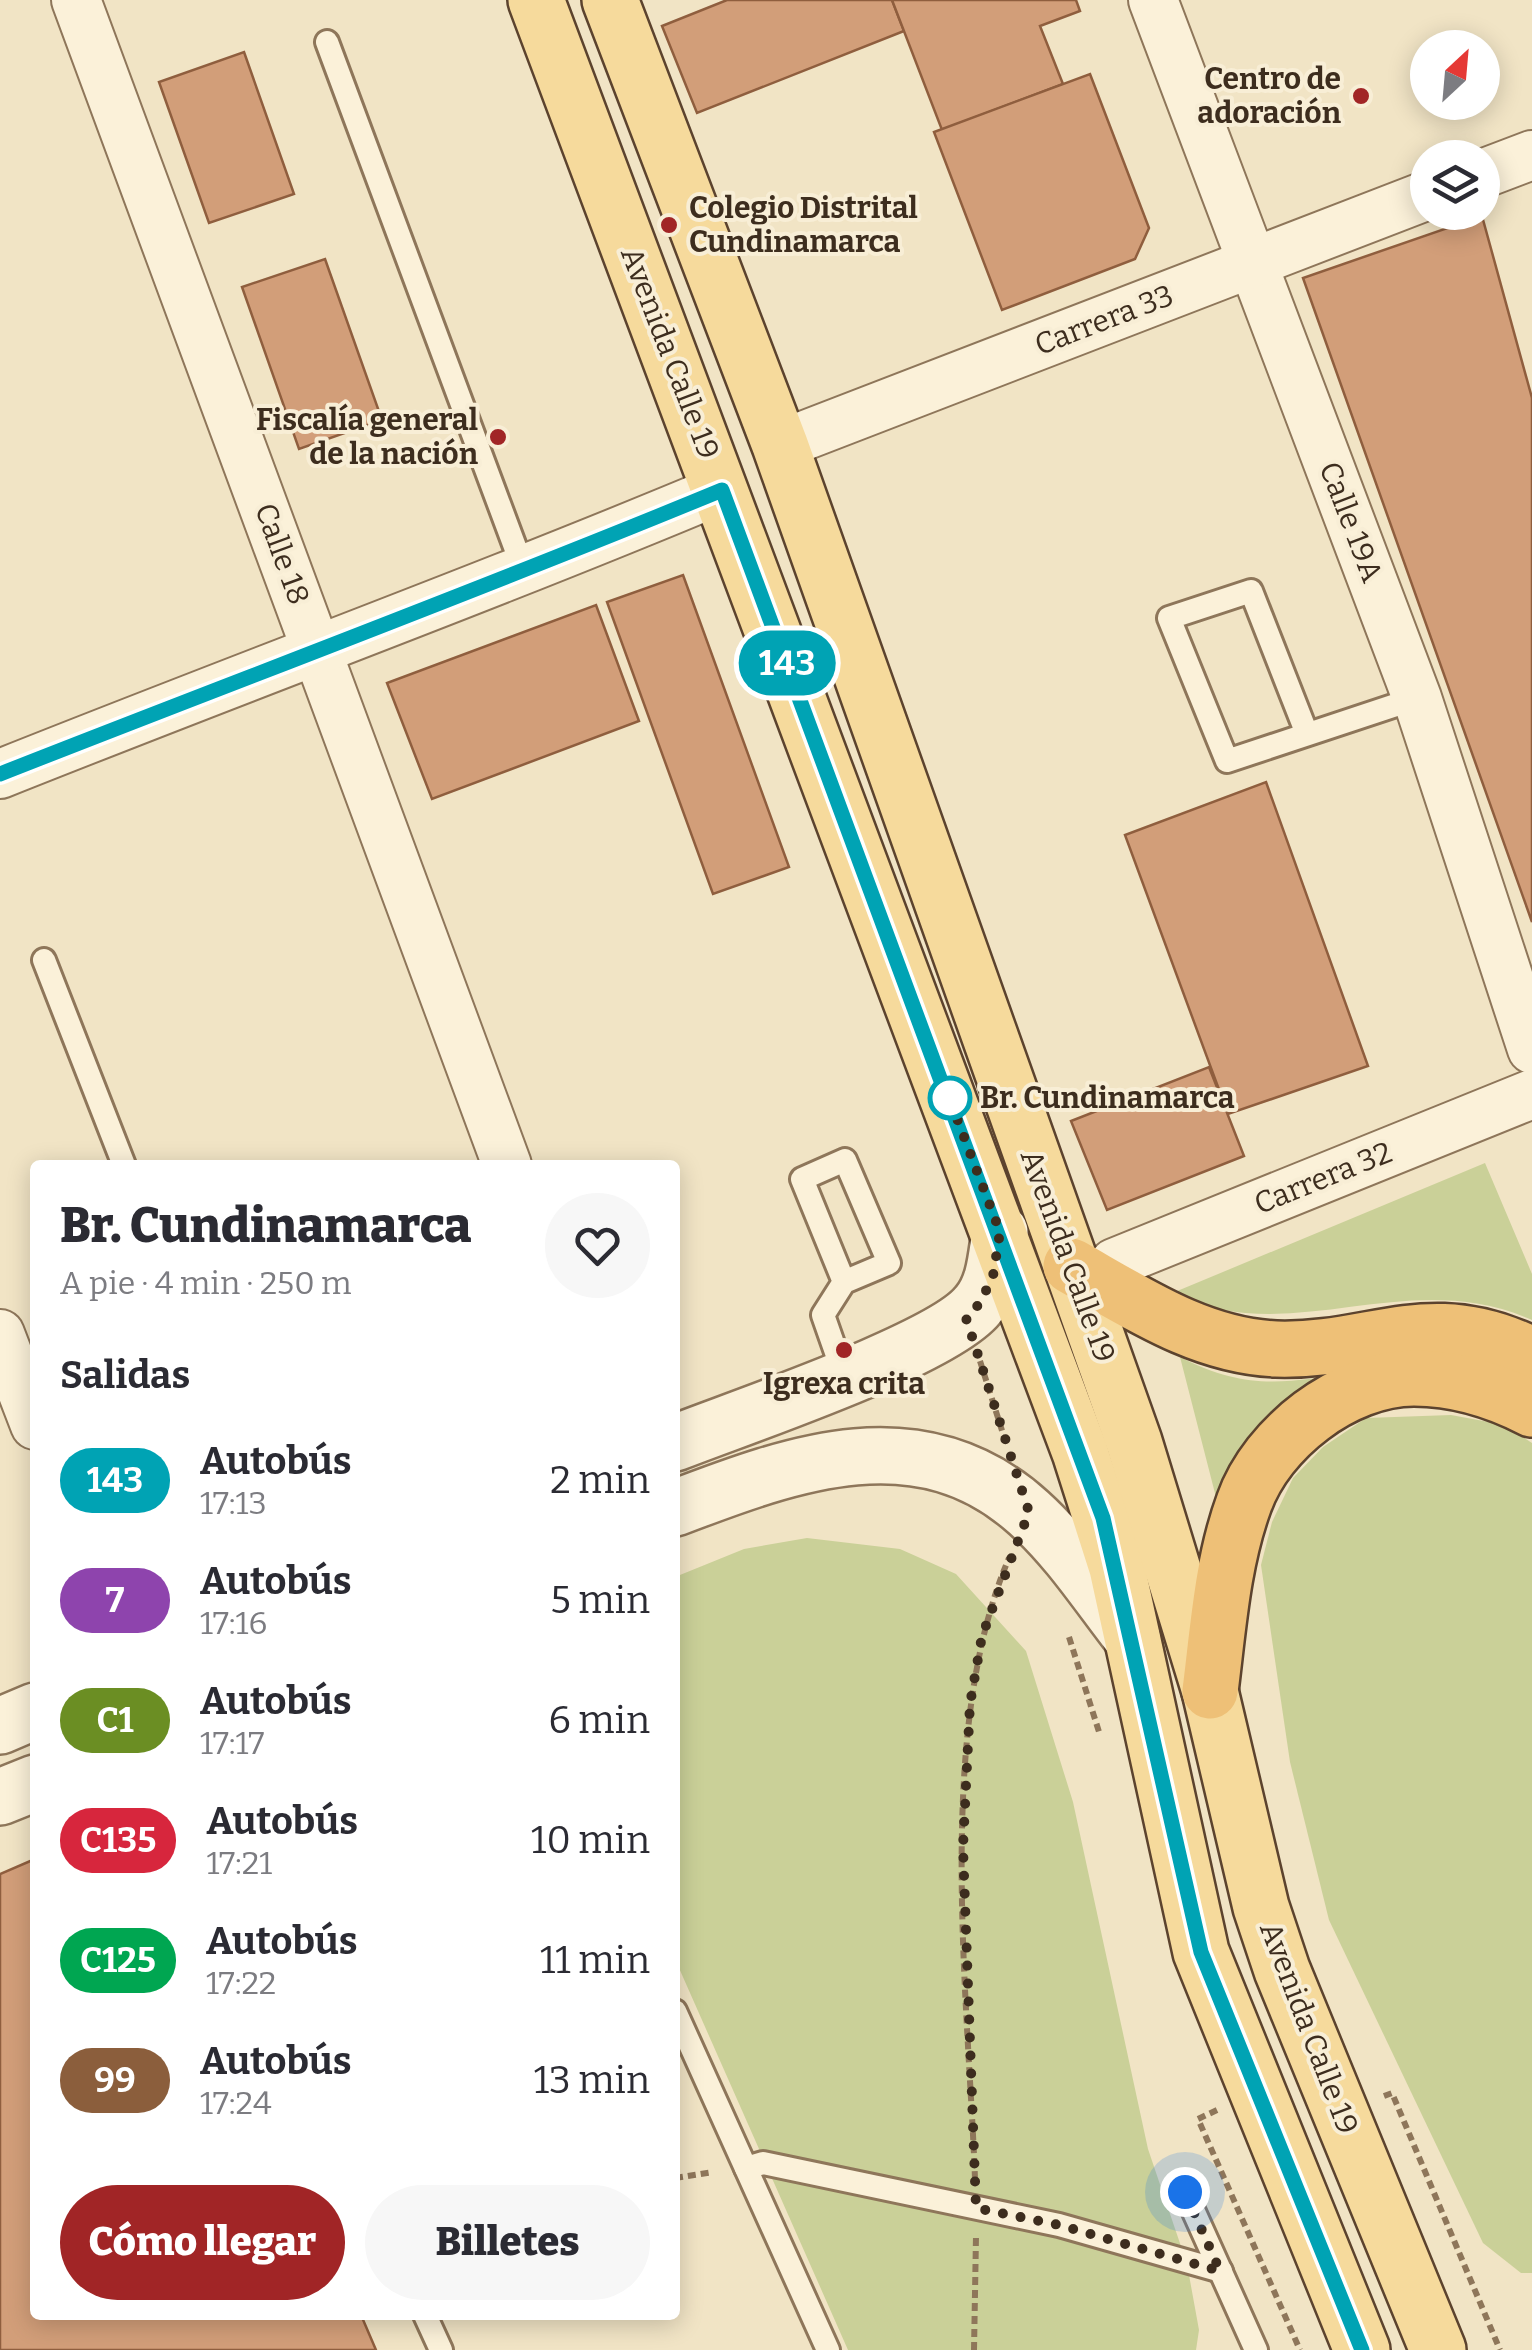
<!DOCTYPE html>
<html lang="es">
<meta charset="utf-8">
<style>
:root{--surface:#fff;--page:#f7f7f7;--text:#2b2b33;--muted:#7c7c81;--accent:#a12526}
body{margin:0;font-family:Bitter,serif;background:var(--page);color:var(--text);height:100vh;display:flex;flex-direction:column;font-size:38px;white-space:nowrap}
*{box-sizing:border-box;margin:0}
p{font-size:32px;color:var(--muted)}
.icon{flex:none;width:55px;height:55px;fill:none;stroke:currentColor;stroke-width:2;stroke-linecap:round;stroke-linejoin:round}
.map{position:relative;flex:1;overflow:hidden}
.side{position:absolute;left:30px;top:1160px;width:650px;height:1160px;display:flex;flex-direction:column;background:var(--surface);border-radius:10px;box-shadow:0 5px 25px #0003}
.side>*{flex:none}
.badge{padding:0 20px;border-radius:32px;font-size:35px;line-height:65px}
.needle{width:65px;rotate:26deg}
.controls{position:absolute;left:1410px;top:30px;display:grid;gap:20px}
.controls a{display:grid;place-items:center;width:90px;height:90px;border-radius:50%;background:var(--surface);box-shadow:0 5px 25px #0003;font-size:50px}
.you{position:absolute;width:50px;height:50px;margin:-25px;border:8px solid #fff;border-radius:50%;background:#1a73e8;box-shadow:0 0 0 15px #1a73e833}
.map>.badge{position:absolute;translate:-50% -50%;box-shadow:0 0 0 5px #fff}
h2{padding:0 30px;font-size:38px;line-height:90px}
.round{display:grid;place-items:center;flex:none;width:105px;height:105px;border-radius:52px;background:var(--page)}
.overview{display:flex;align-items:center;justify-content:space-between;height:170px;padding:0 30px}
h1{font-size:48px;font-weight:800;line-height:75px}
.button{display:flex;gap:20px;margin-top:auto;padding:20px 30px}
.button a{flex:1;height:115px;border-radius:60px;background:var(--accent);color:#fff;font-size:40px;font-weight:800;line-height:115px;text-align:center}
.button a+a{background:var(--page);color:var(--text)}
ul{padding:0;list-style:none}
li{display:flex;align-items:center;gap:30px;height:120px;padding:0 30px}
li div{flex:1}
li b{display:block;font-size:38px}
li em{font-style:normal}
li .badge{min-width:110px;font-weight:700;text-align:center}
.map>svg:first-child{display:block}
</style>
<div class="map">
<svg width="1532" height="2350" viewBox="0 0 1532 2350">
<rect width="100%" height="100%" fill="#f1e4c5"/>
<g fill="#cad098">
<path d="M1485,1163L1532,1274V1320C1404,1264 1297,1350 1170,1294Z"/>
<path d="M1180,1357C1246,1391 1285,1383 1356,1372L1218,1505Z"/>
<path d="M1451,1415L1505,1425L1532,1443V2273H1521L1483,2243L1329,1920L1290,1762L1261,1565L1272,1522L1293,1478L1323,1447L1366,1418Z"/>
<path d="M807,1538L900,1549L956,1574L1026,1651L1073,1802L1148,2149L1187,2264L1199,2330L1196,2350H848L675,1959V1577L744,1549Z"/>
</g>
<g fill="#d29e79" stroke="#8f5e3e" stroke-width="2.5">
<path d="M727,0H892L904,31L697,113L662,26Z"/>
<path d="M892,0H1076L1080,11L1040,26L1063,84L942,130Z"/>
<path d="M244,52L294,194L209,223L159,82Z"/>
<path d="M1090,74L1149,228L1135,259L1002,310L934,132Z"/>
<path d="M1482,216L1532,398V922L1303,278Z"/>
<path d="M325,259L382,420L299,449L242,287Z"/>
<path d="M683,575L789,867L713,894L607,602Z"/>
<path d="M596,605L639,721L432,799L387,683Z"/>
<path d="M1266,782L1368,1066L1228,1114L1125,835Z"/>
<path d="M1209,1067L1244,1156L1107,1210L1071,1121Z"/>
<path d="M35,1859V2315H361L376,2350H0V1874Z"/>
</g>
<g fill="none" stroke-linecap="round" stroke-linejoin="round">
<defs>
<g id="service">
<path d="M327,42L524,571"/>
<path d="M1307,734L1251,591L1169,618L1227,761L1417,698"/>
<path d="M44,960L124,1165"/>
<path d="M844,1375L823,1315L844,1282L802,1179L845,1160L889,1263L844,1282"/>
<path d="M675,2011L828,2350"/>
<path d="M746,2168L763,2163L1059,2225L1221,2271"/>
<path d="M1185,2192L1256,2350"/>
<path d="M425,2315L441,2350"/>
</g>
<g id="minor">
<path d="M76,0L507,1165"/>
<path d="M1153,0L1417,698L1532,1049"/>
<path d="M1482,174L1532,155"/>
<path d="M780,445L1428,195"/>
<path d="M0,774C240,678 483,589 722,489"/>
<path d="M1114,1263L1532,1094"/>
<path d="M0,1334L35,1425"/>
</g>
<g id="tertiary">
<path d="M675,1443C738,1418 942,1350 978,1305C995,1285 996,1257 1000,1232"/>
<path d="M675,1508C793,1463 921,1415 1029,1513C1069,1549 1099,1596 1132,1638"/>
<path d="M0,1726L35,1711"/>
<path d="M0,1797L35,1783"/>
</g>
<g id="primary">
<path d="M536,0L1080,1452L1117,1568L1201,1952L1362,2350"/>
<path d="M610,0L780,445L1134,1442L1210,1691L1261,1907L1282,1970L1438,2350"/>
</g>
<g id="trunk">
<path d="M1071,1266C1135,1302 1200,1346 1276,1349C1375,1352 1428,1304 1532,1355"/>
<path d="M1210,1691C1218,1628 1222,1563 1244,1503C1267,1438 1344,1378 1414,1378C1456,1378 1495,1390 1532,1409"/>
</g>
</defs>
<use href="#service" stroke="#8e765a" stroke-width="28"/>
<use href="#minor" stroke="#8e765a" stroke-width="52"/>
<use href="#tertiary" stroke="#8e765a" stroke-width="60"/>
<use href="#primary" stroke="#5c432e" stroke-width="60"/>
<use href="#trunk" stroke="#5c432e" stroke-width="60"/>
<g stroke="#8e765a" stroke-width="6" stroke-dasharray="8 5" stroke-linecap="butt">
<path d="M980,1361L1005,1440"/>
<path d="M1069,1637L1100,1735"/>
<path d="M1384,2096L1392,2093L1500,2350"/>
<path d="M1217,2110L1198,2119L1300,2350"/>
<path d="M675,2178L713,2172"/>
<path d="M975,2179C968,1992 935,1730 1009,1558"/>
<path d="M974,2350L976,2236"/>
</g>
<use href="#service" stroke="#fbf1d9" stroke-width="22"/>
<use href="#minor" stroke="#fbf1d9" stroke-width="48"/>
<use href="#tertiary" stroke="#fbf1d9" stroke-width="55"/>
<use href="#primary" stroke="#f6da9c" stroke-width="55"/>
<use href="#trunk" stroke="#eec077" stroke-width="55"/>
</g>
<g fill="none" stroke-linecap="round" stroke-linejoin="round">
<defs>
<path id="line" d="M0,774C241,679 483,589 722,490L1103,1518L1201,1952L1362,2350"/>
</defs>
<use href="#line" stroke="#fff" stroke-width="22"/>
<use href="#line" stroke="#00a3b4" stroke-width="15"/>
<path stroke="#3d2d1e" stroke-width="10" stroke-dasharray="0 18" d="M950,1098L944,1084L1000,1232L993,1276L980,1303L966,1318L1029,1512L982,1636L970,1704L963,1847L976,2208L1059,2225L1220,2271L1185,2192"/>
</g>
<g fill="#a12526" stroke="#f8eed6" stroke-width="4">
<circle cx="1361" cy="96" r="10"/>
<circle cx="669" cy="225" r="10"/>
<circle cx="498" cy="437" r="10"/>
<circle cx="844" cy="1350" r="10"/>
</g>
<circle fill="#fff" stroke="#00a3b4" stroke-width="5" cx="950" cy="1098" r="20"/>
<g text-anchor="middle" stroke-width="8" stroke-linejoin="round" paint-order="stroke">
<g font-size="30" font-weight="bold" fill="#3d2d1e" stroke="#f8eed6" text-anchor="end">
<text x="1341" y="89">Centro de<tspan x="1341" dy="34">adoración</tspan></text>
<text x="689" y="218" text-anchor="start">Colegio Distrital<tspan x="689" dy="34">Cundinamarca</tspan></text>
<text x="478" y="430">Fiscalía general<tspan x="478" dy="34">de la nación</tspan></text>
<text x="844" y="1394" text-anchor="middle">Igrexa crita</text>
</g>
<g font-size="30" fill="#3d2d1e" stroke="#f8eed6">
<text transform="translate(1104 320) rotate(-21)" y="10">Carrera 33</text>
<text transform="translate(670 353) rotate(69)" y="10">Avenida Calle 19</text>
<text transform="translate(1351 522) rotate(69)" y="10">Calle 19A</text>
<text transform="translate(282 554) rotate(70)" y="10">Calle 18</text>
<text transform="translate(1323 1178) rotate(-22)" y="10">Carrera 32</text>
<text transform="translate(1068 1256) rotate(70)" y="10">Avenida Calle 19</text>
<text transform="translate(1309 2028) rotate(69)" y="10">Avenida Calle 19</text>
</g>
<g font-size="30" font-weight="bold" fill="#3d2d1e" stroke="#f8eed6" text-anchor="start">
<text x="980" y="1108">Br. Cundinamarca</text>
</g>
</g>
</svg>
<div class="controls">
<a><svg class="needle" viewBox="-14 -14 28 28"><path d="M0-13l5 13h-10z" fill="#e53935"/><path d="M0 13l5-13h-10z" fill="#7c7c81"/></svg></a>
<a><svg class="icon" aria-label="layers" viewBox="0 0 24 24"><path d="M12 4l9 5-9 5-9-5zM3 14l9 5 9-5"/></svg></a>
</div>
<div class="you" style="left:1185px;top:2192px"></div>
<b class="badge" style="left:787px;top:663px;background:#00a3b4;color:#fff">143</b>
<section class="side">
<div class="overview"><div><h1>Br. Cundinamarca</h1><p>A pie · 4 min · 250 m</p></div><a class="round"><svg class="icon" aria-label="heart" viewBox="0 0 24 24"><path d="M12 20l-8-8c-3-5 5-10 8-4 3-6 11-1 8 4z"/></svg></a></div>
<h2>Salidas</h2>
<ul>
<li><span class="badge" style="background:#00a3b4;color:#fff">143</span><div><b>Autobús</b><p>17:13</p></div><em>2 min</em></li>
<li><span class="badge" style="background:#8e44ad;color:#fff">7</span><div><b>Autobús</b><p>17:16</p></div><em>5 min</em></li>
<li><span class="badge" style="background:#6b8e23;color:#fff">C1</span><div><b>Autobús</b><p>17:17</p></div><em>6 min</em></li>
<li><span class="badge" style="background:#d7263d;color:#fff">C135</span><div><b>Autobús</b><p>17:21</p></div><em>10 min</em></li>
<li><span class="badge" style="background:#00a651;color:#fff">C125</span><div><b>Autobús</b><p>17:22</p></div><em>11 min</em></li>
<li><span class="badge" style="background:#8b5e3c;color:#fff">99</span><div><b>Autobús</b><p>17:24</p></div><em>13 min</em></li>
</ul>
<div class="button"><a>Cómo llegar</a><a>Billetes</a></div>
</section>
</div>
